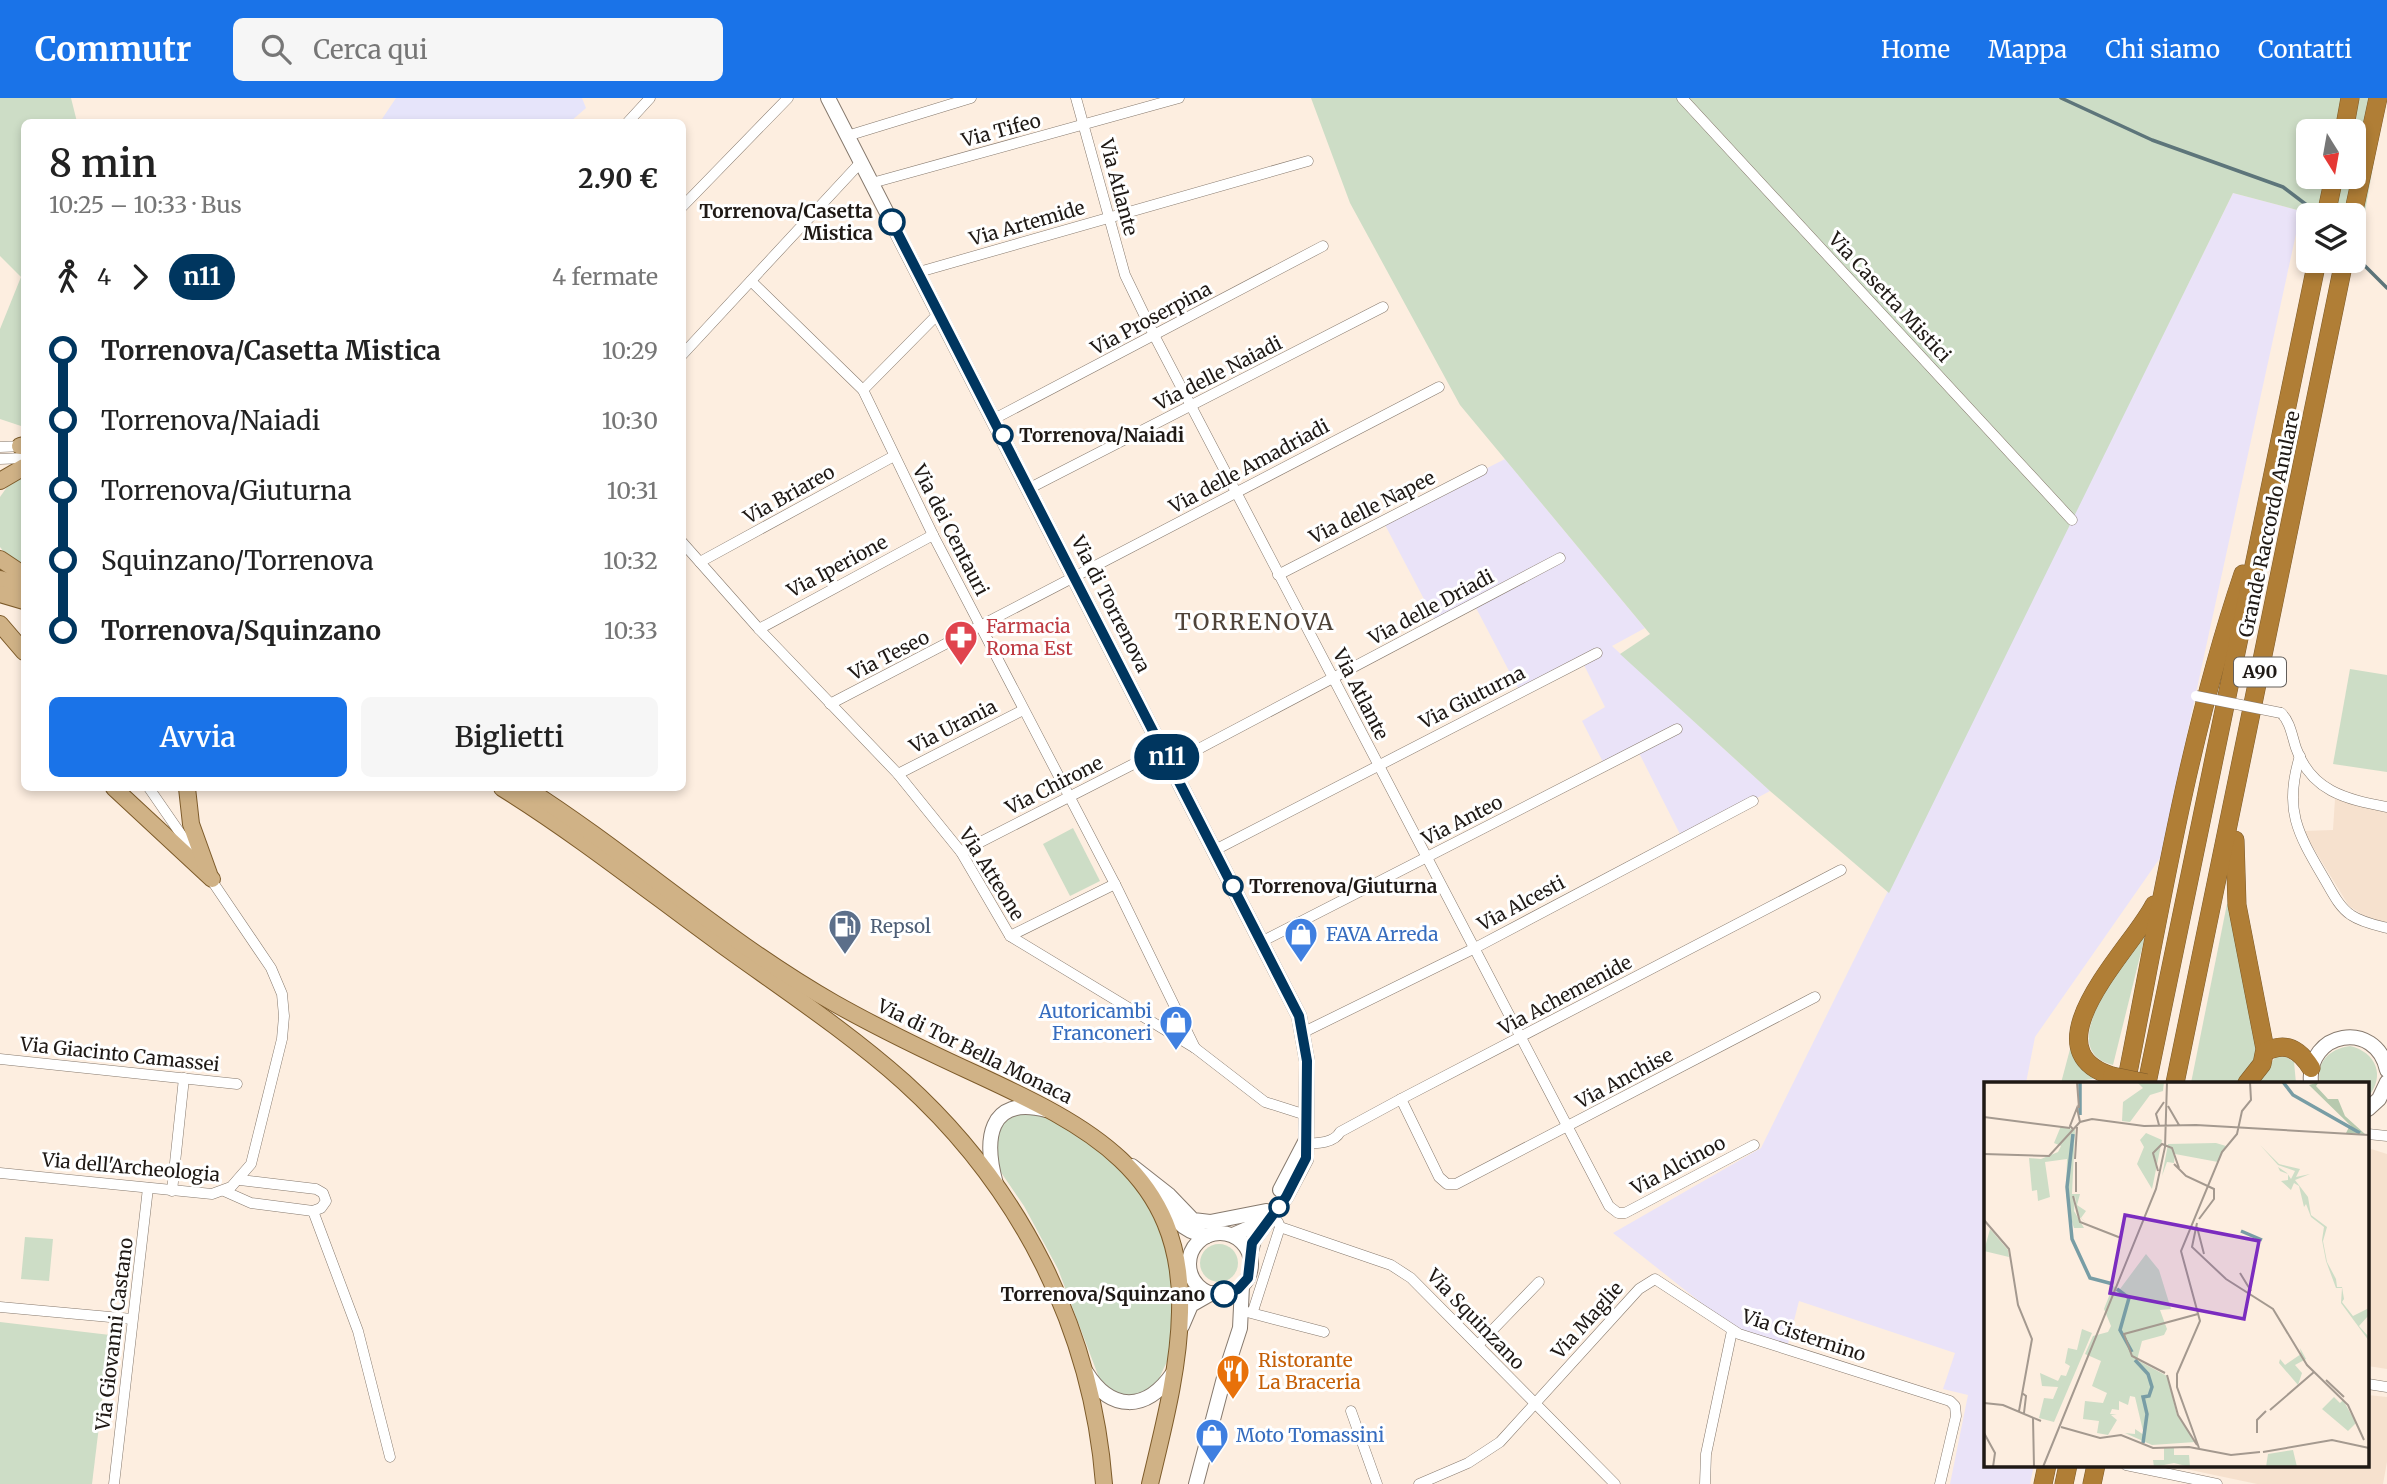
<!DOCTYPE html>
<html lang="it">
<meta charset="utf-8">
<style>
:root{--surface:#fff;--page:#f6f6f6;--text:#222;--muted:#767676;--accent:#1a73e8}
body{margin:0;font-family:Merriweather,serif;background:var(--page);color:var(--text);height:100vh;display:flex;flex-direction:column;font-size:26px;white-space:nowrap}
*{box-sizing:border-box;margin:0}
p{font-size:23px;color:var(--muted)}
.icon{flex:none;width:38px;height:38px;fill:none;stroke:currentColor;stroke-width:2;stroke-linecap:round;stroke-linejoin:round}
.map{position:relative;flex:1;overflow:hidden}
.panel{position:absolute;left:21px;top:21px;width:665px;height:672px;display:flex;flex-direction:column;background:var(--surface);border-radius:10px;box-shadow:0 4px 10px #0003}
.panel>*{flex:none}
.badge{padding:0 14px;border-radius:23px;font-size:24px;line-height:46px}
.needle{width:46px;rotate:169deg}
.fabs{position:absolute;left:2296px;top:21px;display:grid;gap:14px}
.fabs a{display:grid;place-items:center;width:70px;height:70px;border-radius:10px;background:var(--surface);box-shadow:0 4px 10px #0003;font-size:35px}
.map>.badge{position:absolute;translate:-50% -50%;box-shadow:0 0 0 4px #fff}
.legs{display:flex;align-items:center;gap:10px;height:77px;padding:0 28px;font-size:23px}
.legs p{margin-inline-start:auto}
.head{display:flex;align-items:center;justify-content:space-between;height:119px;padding:0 28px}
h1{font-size:38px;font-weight:600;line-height:52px}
.cta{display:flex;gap:14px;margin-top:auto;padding:14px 28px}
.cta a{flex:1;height:80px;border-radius:10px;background:var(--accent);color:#fff;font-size:28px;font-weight:600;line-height:80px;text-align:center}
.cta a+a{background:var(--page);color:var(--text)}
ul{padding:0 28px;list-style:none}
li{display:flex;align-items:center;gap:24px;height:70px;font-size:26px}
li i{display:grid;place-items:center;width:10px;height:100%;margin:0 9px;background:currentColor}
li i::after{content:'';width:18px;height:18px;margin:-9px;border:5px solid;border-radius:50%;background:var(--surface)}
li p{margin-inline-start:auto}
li:first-child i{background:linear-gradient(#0000 50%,currentColor 0)}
li:last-child i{background:linear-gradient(currentColor 50%,#0000 0)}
header{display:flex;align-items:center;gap:42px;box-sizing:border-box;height:98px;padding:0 35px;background:var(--accent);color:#fff}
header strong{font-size:33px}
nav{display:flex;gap:38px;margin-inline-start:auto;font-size:24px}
.search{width:490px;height:63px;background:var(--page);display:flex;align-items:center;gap:18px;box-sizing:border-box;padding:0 24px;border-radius:10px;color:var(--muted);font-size:26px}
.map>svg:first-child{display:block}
</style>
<header>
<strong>Commutr</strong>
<div class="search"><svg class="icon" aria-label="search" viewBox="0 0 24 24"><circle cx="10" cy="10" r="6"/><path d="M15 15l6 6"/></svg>Cerca qui</div>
<nav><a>Home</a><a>Mappa</a><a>Chi siamo</a><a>Contatti</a></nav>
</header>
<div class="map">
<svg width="2387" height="1386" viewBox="0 0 2387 1386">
<rect width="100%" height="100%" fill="#fdeee0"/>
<g fill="#f6e1ce">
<path d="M2335,701L2387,711V825L2365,818L2349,808L2303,733L2333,732Z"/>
<path d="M2368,1050L2387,1056V1271L2368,1268Z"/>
<path d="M2368,1297L2387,1299V1364L2383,1386H2257L2167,1367H2368Z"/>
</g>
<g fill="#eae3f8">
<path d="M2233,95L2301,113L2160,760L2035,939L2026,985H1986V1367H2034L2030,1386H1950L1968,1297L1943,1291L1955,1255L1799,1203L1788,1246L1733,1230L1613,1135L1761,1050Z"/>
<path d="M1505,361L1645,530L1612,548L1770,693L1682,740L1637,651L1605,668L1582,623L1605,609L1582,563L1520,594L1474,506L1437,526L1383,423Z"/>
</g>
<path fill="#e6e4fa" d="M396,0H582L586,10L570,24H380Z"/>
<g fill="#cdddc6" fill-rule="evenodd">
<path d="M0,0H71L77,24H24V329L0,321V231L21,179L0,158Z"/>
<path d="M1311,0H2385L2362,131L2354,129V117H2316L2233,95L1889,795L1770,693L1620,556L1650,536L1460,307L1350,105ZM2308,33H2354V79H2308Z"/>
<path d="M24,378V470L9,460L0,449V399L7,389Z"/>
<path d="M2350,571L2387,577V674L2333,666Z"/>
<path d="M1073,730L1100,783L1070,798L1043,746Z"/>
<path d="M2232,805L2260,951L2243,981L2237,985H2191L2227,806Z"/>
<path d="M2146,834L2113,967C2050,951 2128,862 2146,834Z"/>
<path d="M2073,940L2101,980L2061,985Z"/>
<path d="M2350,948C2376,954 2386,978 2368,999V985H2320C2316,964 2329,951 2350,948Z"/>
<path d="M2276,959H2286L2294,964L2296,985H2254Z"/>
<path d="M1017,1016L1043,1017L1087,1042L1130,1079L1159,1125L1170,1165L1173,1212L1170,1257L1156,1287L1137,1298H1118L1101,1285L1058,1171L1024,1108L996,1067L998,1028Z"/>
<path d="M25,1139L53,1141L49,1183L21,1181Z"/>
<circle cx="1219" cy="1165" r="19"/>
<path d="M0,1224L110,1237L92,1386H0Z"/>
</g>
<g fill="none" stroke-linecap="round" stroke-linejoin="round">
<g stroke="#5d757a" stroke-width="3.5">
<path d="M2061,0L2152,42L2283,89L2312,111"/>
<path d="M2361,164L2387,190"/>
</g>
<defs>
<g id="street">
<path d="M1076,0L1125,177L1155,239L1609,1108L1618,1115H1625L1754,1047"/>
<path d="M1682,0L2072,422"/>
<path d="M628,24L650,0"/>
<path d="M847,38L971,0"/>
<path d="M872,85L1179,0"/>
<path d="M682,109L788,0"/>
<path d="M919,174L1308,63"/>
<path d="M751,183L863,292L933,437L1115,786L1195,950"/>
<path d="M682,257L861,64"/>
<path d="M863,292L939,215"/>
<path d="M994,321L1323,148"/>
<path d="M0,349L24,348"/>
<path d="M0,361L24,360"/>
<path d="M1030,390L1383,209"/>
<path d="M682,444L759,531L898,676L961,754L1010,838L1195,950L1265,1004L1306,1017"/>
<path d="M700,464L894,358"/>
<path d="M1278,477L1482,372"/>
<path d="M759,531L933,437"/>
<path d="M830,606L1439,289"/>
<path d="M2281,615C2290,623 2292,638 2296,650C2311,693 2345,701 2387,709"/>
<path d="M2300,658C2283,712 2298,736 2325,782C2332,794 2339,809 2351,817C2361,824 2375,827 2387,830"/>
<path d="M1170,666L1560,460"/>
<path d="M898,676L1023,612"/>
<path d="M149,690L198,761"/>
<path d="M1215,752L1597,555"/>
<path d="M961,754L1163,651"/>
<path d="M1010,838L1115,786"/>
<path d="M1263,843L1677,631"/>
<path d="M1304,934L1475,850L1753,703"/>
<path d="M0,961L237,986"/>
<path d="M1401,1001L1439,1079L1447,1086H1456L1815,899"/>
<path d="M2368,1036L2387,1038"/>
<path d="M1305,1044C1317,1047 1335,1044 1340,1034L1401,1001L1841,772"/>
<path d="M0,1075L212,1096L231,1089L251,1066L282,941L284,918L282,896L271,870L208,777"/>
<path d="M172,1093L184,980"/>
<path d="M224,1093L251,1105L313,1113L321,1110L326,1103L323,1095L316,1091L240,1082"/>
<path d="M313,1113L358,1233L390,1359"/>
<path d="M1280,1129L1391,1167L1411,1180L1615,1386"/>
<path d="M0,1209L132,1221"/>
<path d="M1253,1213L1280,1129L1278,1124"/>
<path d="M1247,1214L1324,1234"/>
<path d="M1478,1247L1539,1184"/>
<path d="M2368,1286L2387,1289"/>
<path d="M1351,1313L1377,1386"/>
<path d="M2126,1367L2217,1386"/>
<path d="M114,1386L148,1090"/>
<path d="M1419,1386L1468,1365L1500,1344L1639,1191L1655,1181L1739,1236L1950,1303L1955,1308L1956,1318L1940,1386"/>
<path d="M1705,1386L1706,1356L1732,1233"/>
</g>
<g id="secondary">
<path d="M828,0L1299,918L1307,963L1306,1061L1286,1099L1254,1142L1250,1157"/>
<path d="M2311,985C2306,933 2376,921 2387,972"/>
<path d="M2368,1011L2379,1001L2387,984"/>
<path d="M1132,1068L1169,1097L1193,1122L1210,1124L1266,1113"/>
<path d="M996,1086C984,1043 987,997 1046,1012"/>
<path d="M1280,1092L1305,1044"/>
<path d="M1162,1094C1171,1119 1180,1133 1207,1138"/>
<circle cx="1220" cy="1166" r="31"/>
<path d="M1233,1137L1249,1130L1265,1115"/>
<path d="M1182,1228L1191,1207L1212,1195"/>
<path d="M1086,1274C1111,1314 1146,1314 1173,1275"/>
<path d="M1196,1386L1225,1276L1240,1230L1242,1188"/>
</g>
<g id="primary">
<path d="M20,348L24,347"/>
<path d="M0,383L24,369"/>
<path d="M0,461L24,477"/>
<path d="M0,481L24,488"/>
<path d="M0,496L24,503"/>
<path d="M0,526L24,554"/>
<path d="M114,690L212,781"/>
<path d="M187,690L191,726L209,776"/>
<path d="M502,690C579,738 649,794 722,847C783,891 848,934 904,984C1020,1089 1092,1230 1104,1386"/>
<path d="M526,690C631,757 725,843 834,905C880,931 928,954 976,976C1086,1027 1184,1074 1180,1214C1179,1271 1163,1331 1150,1386"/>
</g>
<g id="highway">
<path d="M2344,33L2350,0"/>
<path d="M2326,117L2334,79"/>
<path d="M2353,117L2378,0"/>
<path d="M2235,742L2237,807L2265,951L2262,966L2247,985"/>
<path d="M2265,954C2286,943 2300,952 2311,970"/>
<path d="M2112,978C2024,951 2135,847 2154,807"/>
<path d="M2126,985C2160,814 2187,642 2243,476"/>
<path d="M2147,985L2317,163"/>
<path d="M2175,985L2344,163"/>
<path d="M2043,1386L2047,1367"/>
<path d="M2064,1386L2068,1367"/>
<path d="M2092,1386L2096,1367"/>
</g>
</defs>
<use href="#street" stroke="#86796d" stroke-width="11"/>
<use href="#secondary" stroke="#86796d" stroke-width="16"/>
<use href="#primary" stroke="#7d5b2a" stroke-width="18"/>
<use href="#highway" stroke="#7d5b2a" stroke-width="19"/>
<use href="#street" stroke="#fff" stroke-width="10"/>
<use href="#secondary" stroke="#fff" stroke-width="14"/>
<use href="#primary" stroke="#d0b286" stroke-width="16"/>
<use href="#highway" stroke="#b07e36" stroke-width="18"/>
<defs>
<path id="street-bridge" d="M2196,598L2281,615"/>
<path id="highway-bridge" d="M2112,978L2146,985"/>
</defs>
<use href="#street-bridge" stroke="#86796d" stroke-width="11" stroke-linecap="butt"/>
<use href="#highway-bridge" stroke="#7d5b2a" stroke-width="19" stroke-linecap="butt"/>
<use href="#street-bridge" stroke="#fff" stroke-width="10"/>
<use href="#highway-bridge" stroke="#b07e36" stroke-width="18"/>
</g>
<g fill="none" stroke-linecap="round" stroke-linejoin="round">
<defs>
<path id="line-1" d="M892,124L1299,918L1307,963L1306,1060L1286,1099L1252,1145L1248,1180L1238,1191L1224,1196"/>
</defs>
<use href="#line-1" stroke="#fff" stroke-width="16"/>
<use href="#line-1" stroke="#00365f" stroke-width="10"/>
</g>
<defs>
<symbol id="pharmacy-pin" viewBox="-11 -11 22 30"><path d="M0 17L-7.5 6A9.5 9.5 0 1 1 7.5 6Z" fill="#e0444e" stroke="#fff"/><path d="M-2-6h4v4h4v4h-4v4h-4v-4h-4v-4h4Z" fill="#fff"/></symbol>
<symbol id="fuel-pin" viewBox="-11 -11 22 30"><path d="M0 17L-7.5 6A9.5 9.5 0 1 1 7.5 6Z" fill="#5c6f8a" stroke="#fff"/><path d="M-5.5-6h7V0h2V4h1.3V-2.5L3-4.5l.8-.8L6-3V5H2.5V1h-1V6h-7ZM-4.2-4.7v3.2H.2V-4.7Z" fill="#fff"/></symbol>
<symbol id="shop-pin" viewBox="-11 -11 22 30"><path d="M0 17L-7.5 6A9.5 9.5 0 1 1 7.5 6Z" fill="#3f7fe0" stroke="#fff"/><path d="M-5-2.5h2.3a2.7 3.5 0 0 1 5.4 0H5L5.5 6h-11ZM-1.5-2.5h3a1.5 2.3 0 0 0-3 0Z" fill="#fff"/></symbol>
<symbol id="restaurant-pin" viewBox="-11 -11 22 30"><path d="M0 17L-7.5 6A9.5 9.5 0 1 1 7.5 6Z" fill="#e8710a" stroke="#fff"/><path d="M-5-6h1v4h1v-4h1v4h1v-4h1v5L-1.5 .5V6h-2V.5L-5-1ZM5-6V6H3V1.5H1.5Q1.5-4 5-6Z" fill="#fff"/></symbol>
</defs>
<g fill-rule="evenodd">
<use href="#pharmacy-pin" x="942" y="520" width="38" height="52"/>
<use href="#fuel-pin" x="826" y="809" width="38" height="52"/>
<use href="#shop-pin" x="1282" y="817" width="38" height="52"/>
<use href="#shop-pin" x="1157" y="905" width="38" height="52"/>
<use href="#restaurant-pin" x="1214" y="1254" width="38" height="52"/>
<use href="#shop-pin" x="1193" y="1318" width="38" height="52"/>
</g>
<g fill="#fff" stroke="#00365f" stroke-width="3.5">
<circle cx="892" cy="124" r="12"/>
<circle cx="1003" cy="337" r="9"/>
<circle cx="1233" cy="788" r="9"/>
<circle cx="1279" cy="1109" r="9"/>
<circle cx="1224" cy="1196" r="12"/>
</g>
<g text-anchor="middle" stroke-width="6" stroke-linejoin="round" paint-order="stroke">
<rect fill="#fff" stroke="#625e5b" stroke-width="2" x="2234" y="559.5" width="52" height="29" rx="5"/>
<g font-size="18" font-weight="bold" fill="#1f1915">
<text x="2260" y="580">A90</text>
</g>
<g font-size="19" fill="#1f1915" stroke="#fff">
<text transform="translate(1001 32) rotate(-15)" y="7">Via Tifeo</text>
<text transform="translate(1119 89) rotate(75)" y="7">Via Atlante</text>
<text transform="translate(1027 125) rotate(-16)" y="7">Via Artemide</text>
<text transform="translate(1890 199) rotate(47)" y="7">Via Casetta Mistici</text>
<text transform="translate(1151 220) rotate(-28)" y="7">Via Proserpina</text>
<text transform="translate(1218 275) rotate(-27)" y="7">Via delle Naiadi</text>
<text transform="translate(1249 368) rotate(-28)" y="7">Via delle Amadriadi</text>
<text transform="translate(789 396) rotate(-29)" y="7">Via Briareo</text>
<text transform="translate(1372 409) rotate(-27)" y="7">Via delle Napee</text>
<text transform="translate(2269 426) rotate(-78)" y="7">Grande Raccordo Anulare</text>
<text transform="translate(951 432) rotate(63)" y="7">Via dei Centauri</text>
<text transform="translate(837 468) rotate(-28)" y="7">Via Iperione</text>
<text transform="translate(1111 506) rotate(63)" y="7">Via di Torrenova</text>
<text transform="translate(1431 509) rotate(-28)" y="7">Via delle Driadi</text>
<text transform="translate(889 557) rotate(-27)" y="7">Via Teseo</text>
<text transform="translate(1361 596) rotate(63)" y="7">Via Atlante</text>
<text transform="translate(1472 599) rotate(-27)" y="7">Via Giuturna</text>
<text transform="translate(953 628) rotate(-27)" y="7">Via Urania</text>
<text transform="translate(1054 687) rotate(-27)" y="7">Via Chirone</text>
<text transform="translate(1462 722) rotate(-27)" y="7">Via Anteo</text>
<text transform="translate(992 776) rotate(58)" y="7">Via Atteone</text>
<text transform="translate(1521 805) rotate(-28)" y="7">Via Alcesti</text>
<text transform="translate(1565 897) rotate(-28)" y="7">Via Achemenide</text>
<text transform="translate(975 953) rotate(26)" y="7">Via di Tor Bella Monaca</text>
<text transform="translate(120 956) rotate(6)" y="7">Via Giacinto Camassei</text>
<text transform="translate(1624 980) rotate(-28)" y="7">Via Anchise</text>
<text transform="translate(1678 1067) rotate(-28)" y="7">Via Alcinoo</text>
<text transform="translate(131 1069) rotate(5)" y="7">Via dell'Archeologia</text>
<text transform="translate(1476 1221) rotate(46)" y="7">Via Squinzano</text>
<text transform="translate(1587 1222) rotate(-48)" y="7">Via Maglie</text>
<text transform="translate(114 1236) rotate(-83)" y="7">Via Giovanni Castano</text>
<text transform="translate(1804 1237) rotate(18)" y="7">Via Cisternino</text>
</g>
<g font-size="19" font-weight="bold" fill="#1f1915" stroke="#fff" text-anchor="end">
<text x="873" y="120">Torrenova/Casetta<tspan x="873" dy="22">Mistica</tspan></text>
<text x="1019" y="344" text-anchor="start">Torrenova/Naiadi</text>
<text x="1249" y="795" text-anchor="start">Torrenova/Giuturna</text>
<text x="1205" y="1203">Torrenova/Squinzano</text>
</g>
<g font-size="19" fill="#be3a42" stroke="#fff" text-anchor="start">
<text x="986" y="535">Farmacia<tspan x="986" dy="22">Roma Est</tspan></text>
</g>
<g font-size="19" fill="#4e5e75" stroke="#fff" text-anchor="start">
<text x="870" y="835">Repsol</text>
</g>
<g font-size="19" fill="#366cbe" stroke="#fff" text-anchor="start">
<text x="1326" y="843">FAVA Arreda</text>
<text x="1152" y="920" text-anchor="end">Autoricambi<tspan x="1152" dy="22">Franconeri</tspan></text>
<text x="1236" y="1344">Moto Tomassini</text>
</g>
<g font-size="19" fill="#c56008" stroke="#fff" text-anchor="start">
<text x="1258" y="1269">Ristorante<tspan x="1258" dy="22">La Braceria</tspan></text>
</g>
<g font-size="23" letter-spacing="2" fill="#4f4339" stroke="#fff">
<text x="1255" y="532">TORRENOVA</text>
</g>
</g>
<g transform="translate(1984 984)">
<rect width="385" height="385" fill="#fdeee0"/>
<path d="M153,0H180L179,9L166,13L146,40L138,39L139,20L159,6ZM77,44L91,48L88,112H96L93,123L102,129L97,136L106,144L93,133L91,113L90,129L100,146H90L88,140L82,113L83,77L61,80L66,115L54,119L53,108L48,109L45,76L57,77L74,70L77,64L70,61ZM162,51L178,58L168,107L153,82L160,65L156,58ZM232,61L242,64L234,80L191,72L190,81L183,80L178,94L184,62ZM276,63L295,82L316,87L312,95L326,92L311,98L324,115L327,133L343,145L339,159L343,180L352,197L353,205H358L360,217L358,220L369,234L385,226V233L375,244L384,254L385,259L357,221L358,206H352L342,179L338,158L340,145L327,135L319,114L322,122L320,125L315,104L310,101L307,108L297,99L304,98V92L296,89L294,85L303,91L307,97L311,89L294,83ZM6,147L24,168L25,175L0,169ZM162,172L175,188L187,227L176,228L183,247L180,253L158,259L153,278L183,294L193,333L211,360L168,363L141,351L151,352V347L160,353L151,315L146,314L144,323L135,319V328L128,327L126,332H133L127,333L133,338L124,353L113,351L115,339L99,337L101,319L119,321L123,311L108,304L117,279L101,272L109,254L124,250L127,244L120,227L129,204L136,207ZM98,247L108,251L70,340L55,336L60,316L69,317L74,305L58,304L56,291L74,299L77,293L82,294L86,284L81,281L84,266L93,268ZM316,266L322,277L311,283L318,291L314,303L295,281L296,277L301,283L317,272ZM350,315L356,321L359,318L372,341L364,349L338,327ZM180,366H190V373H205L206,385L190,381L170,385L169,378H180ZM309,368L313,385H282L284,372Z" fill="#cdddc6"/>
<path d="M299,0L311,13L368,45L325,3L335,0L332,4L344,17H354L361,34L381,52L362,51L365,45L309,13Z" fill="#b7c9ae"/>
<path fill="none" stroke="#789da5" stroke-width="3.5" d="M299,0L309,13L376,51M96,33V0M89,52L83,105L88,157L106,196L129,202M257,149L278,158M133,207L145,216L136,248L148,270M151,278L164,292L168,305L165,314L159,315L163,332L159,361"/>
<path fill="none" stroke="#a4998f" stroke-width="2" d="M93,0L95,26M184,24L195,43M0,35L86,46M175,43L172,32L180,20M89,47L86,44L93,26L96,40M0,72L65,74L96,40L108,37L160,44L212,43L385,53M91,77L93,45M92,80V110M190,82L202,94L230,107V117L215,137M174,89L169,71L178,62L188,66L195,86M89,114L96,140L137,156M0,138L25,167L34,223L48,257L35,329M213,141L208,165L242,197L289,227L323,283L364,323L380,358M213,145L220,172M256,191L267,209M181,291L148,274L140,252L214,232M183,293L194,333L213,363M342,298L360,315M38,311L42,314L40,331M0,321L19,323L57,339M286,328L330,290M49,336L50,385M77,345L116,356L137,353L169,366L205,365L247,373L276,370M0,351L11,371L9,385M273,351V338L282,329M215,366L193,305V292L216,239L197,169L238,70L253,52L258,29L267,18L266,0M279,370L348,358L385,366M59,385L172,107L181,65L183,0"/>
<path fill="#7b2cbf" fill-opacity="0.15" stroke="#7b2cbf" stroke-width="3.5" d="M141,133L275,159L260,237L126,211Z"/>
<rect width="385" height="385" fill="none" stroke="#1f1915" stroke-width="3.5"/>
</g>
</svg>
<div class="fabs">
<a><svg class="needle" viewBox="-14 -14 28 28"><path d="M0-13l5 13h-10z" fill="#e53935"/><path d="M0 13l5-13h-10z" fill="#767676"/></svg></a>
<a><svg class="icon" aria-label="layers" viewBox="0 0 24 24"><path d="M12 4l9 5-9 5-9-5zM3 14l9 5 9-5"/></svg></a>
</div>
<b class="badge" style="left:1167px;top:659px;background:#00365f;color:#fff">n11</b>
<section class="panel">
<div class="head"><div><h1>8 min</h1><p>10:25 – 10:33 · Bus</p></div><b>2.90 €</b></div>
<div class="legs"><svg class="icon" aria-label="walk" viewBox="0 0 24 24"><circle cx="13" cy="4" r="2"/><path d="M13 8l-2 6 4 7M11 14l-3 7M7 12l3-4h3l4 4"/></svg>4<svg class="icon" aria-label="forward" viewBox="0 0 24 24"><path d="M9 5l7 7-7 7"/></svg><b class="badge" style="background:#00365f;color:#fff">n11</b><p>4 fermate</p></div>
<ul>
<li><i style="color:#00365f"></i><b>Torrenova/Casetta Mistica</b><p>10:29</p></li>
<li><i style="color:#00365f"></i><span>Torrenova/Naiadi</span><p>10:30</p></li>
<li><i style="color:#00365f"></i><span>Torrenova/Giuturna</span><p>10:31</p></li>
<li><i style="color:#00365f"></i><span>Squinzano/Torrenova</span><p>10:32</p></li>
<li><i style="color:#00365f"></i><b>Torrenova/Squinzano</b><p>10:33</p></li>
</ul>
<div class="cta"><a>Avvia</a><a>Biglietti</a></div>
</section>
</div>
